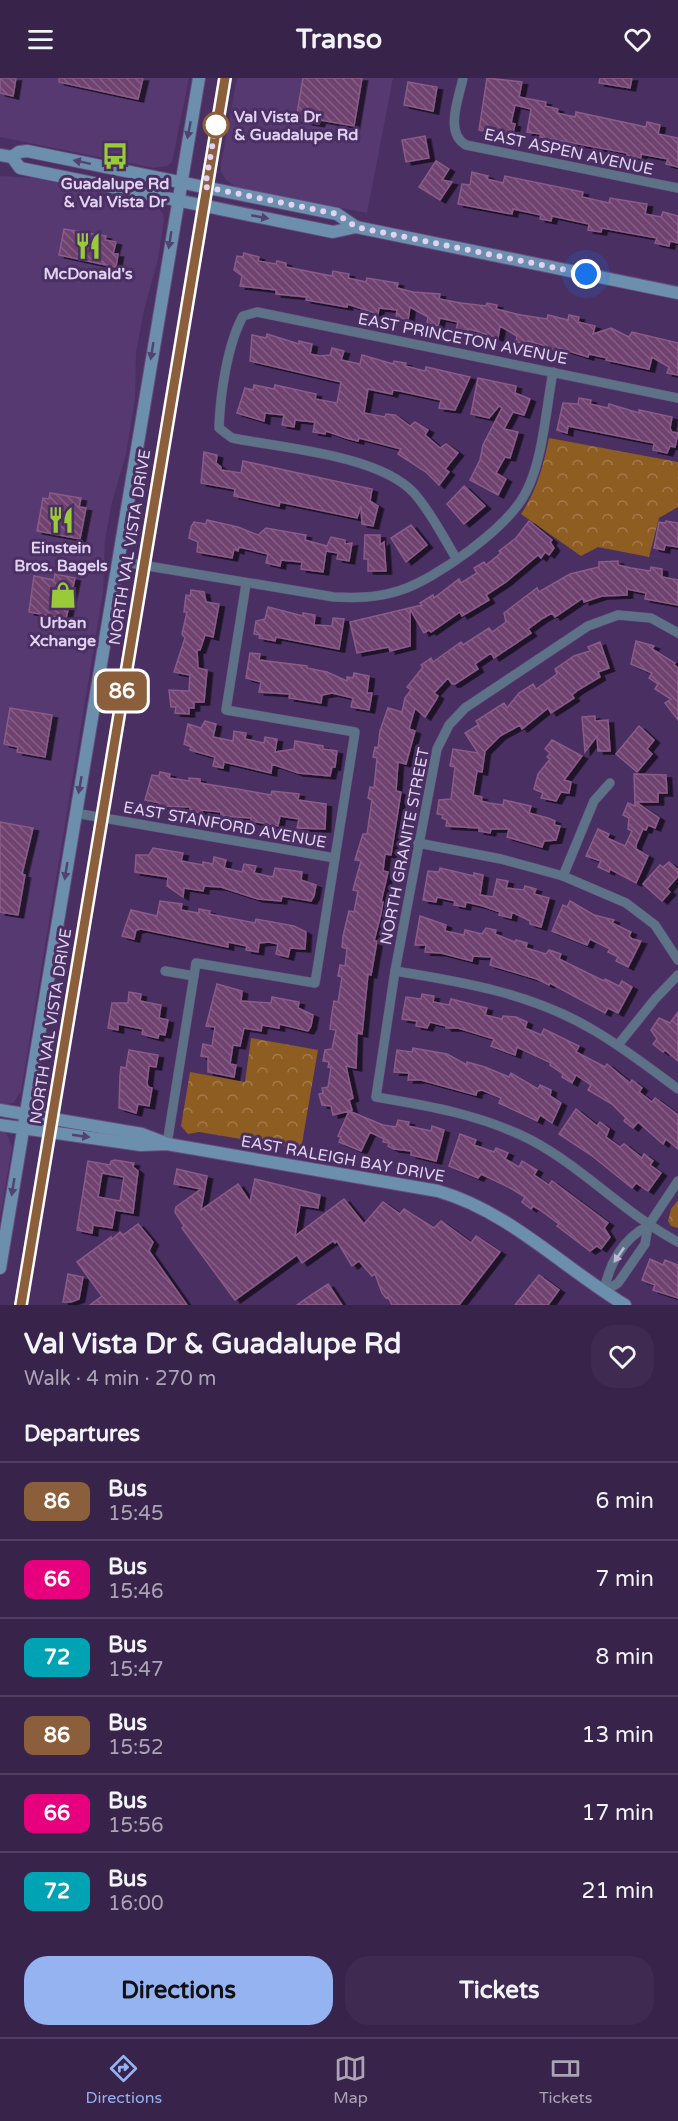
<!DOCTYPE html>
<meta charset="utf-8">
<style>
:root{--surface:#38234a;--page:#3f2b51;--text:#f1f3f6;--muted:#aba4b5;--line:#524062;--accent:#95b2f1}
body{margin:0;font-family:"Varela Round",sans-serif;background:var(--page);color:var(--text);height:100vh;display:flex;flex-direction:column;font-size:22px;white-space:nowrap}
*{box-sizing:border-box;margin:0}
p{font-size:20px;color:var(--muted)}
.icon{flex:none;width:33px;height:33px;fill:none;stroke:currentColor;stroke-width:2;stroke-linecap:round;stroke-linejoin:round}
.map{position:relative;height:1227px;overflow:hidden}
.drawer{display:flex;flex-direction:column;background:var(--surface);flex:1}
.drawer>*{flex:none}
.badge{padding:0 12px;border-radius:9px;font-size:21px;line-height:39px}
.you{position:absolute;width:30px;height:30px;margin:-15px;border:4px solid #fff;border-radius:50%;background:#1a73e8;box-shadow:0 0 0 9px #1a73e833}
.map>.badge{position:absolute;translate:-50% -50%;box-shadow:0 0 0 3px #fff}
h2{padding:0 24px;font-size:22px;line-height:54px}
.round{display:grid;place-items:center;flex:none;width:63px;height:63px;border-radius:24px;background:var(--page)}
.head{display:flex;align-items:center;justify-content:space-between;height:102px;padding:0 24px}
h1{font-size:28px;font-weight:700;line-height:45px}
.button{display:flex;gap:12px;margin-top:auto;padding:12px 24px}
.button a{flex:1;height:69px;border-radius:24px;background:var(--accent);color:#111;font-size:24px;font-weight:700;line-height:69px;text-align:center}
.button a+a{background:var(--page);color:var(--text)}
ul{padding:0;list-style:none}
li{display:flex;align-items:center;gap:18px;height:78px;padding:0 24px;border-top:2px solid var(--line)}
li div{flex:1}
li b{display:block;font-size:22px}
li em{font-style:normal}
li .badge{min-width:66px;font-weight:700;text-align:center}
header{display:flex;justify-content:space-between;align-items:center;height:78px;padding:0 24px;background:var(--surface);font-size:27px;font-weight:700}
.dock{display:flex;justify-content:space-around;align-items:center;height:84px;border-top:2px solid var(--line);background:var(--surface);font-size:16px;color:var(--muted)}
.dock a{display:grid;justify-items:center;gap:3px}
.dock .on{color:var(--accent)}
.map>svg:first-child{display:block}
</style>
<header><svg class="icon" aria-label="menu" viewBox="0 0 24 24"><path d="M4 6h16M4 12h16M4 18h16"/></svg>Transo<svg class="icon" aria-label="heart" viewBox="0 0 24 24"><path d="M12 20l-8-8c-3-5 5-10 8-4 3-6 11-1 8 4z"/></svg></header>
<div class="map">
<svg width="678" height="1227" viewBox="0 0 678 1227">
<defs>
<pattern id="park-crowns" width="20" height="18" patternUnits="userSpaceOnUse" patternTransform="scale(1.5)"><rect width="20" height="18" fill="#8e5d22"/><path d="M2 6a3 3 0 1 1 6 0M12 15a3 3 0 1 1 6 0" fill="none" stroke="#a37b4d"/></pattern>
<pattern id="building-back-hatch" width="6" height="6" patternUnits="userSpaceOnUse" patternTransform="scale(1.5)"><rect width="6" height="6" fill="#704370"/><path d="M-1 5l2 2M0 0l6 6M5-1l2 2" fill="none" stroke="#845d85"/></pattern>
<filter id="shadow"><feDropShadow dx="5.5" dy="3" stdDeviation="0" flood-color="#0009"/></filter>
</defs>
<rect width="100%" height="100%" fill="#4a2f62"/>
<g fill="#573971">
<path d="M0,0H189L172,84L167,88L154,90L0,59Z"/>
<path d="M237,0H393L367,135L238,110L226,102L221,94V86Z"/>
<path d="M0,98L34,100L141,122L156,127L163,136L164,142L158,181L144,232L136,275L135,321L126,376L112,424L105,462L103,514L21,1014L13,1025L6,1026H0Z"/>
<path d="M0,1051L7,1056L12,1070L0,1140Z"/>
</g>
<g fill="url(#park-crowns)">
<path d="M549,360L678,384V429L659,440L649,479L598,469L581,478L521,436C537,412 543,389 549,360Z"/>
<path d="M251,960L318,972L301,1071L199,1054L188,1056L181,1048L190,994L245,1004Z"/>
<path d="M678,1122V1150L671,1148L668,1143L671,1131Z"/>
</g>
<g fill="url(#building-back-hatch)" stroke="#8a5b89" stroke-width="1.5" fill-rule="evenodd" filter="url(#shadow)">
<path d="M0,0H16L13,18L0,15Z"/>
<path d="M59,0H143L138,21L59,4Z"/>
<path d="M303,0H362L354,48L320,42L319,46L296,42Z"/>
<path d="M487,0L522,4L519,19L546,24L545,28L558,31L557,35L575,39L576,34L646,49L647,44L660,47L658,56L678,60V89L666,86L668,81L641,76V80L627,77V75L540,59L541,56L527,54L531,31L515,27L511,45L515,46L512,59L479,52Z"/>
<path d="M600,0H632L630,10L599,5Z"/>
<path d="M408,4L437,9L433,33L404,27Z"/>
<path d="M425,58L429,80L406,84L402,62Z"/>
<path d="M436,83L449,91L442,102L452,104L440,122L419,109Z"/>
<path d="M472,94L488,98L487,101L503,105L505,98L583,114L582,119L609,125L610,120L647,126L645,136L661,139L663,134L678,138V165L670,163L669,168L655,165L657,160L602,150L601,154L588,152L589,146L552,138L551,143L540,141L541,137L513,131L512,136L458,126L462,106L470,107Z"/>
<path d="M64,151L106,158L105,162L116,164L113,176H118L116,189L59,177Z"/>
<path d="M244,175L259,179L258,183L276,186L277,183L286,185V189L332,198L333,193L349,196L348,200L366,204L367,200L398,205L397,210L413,214L440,216L439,221L461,225L486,228L487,225L497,227L496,231L521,237L547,241L548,237L568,242L569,237L579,239L578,244L595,248L593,256L611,250L629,259L632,254L678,265V297L667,295L669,289L652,279L649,291L606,282L607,280L589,276L588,279L559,270L558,273L546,270V268L528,263V266L516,264L517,258L500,248L498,260L469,251L468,254L456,252L458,244L440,240L438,248L427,245L428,239L410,229L408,242L396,239L397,232L379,230L378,236L347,226V229L306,222L307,219L276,216V212L240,208L242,198L234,192L237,178L243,179Z"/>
<path d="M267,256L299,266V263L312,266L310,276L320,278L330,277L332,270L344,273L341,282L360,286L362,277L393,286L394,283L406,285L405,288L425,293L426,289L470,299L455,332L439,330L441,322L400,313L393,312L392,316L368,311L364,335L385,339L386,336L395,337L410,348L415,344L428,352L425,357L440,370L446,366L458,375L445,391L449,394L439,407L426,394L398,376L401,371L359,360L358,363L346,360L326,353L325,356L313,354L315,344L295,342L294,349L282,347L284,337L265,335L264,343L237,335L245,310L253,312L254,307L274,311L275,307L316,316L315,321L337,325L341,304L250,283L252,257L266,260Z"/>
<path d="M478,300L516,308L515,315L530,321L524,337L513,334L504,351L518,354L510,380L505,379L496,395L506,401L498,417L470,402L480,382L483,367L502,330L499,328L489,340L471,336Z"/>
<path d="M579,320L591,322L590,326L608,330L609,326L639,335V332L672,339L670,350L672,354L678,355L675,369L670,368L667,375L653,372L654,365L568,348L567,355L557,352L563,325L578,326Z"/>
<path d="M204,374L217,377L216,385L221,389V392L241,395L243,383L372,411L370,423L378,428L373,448L362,446L361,428L357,440L280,424L279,428L234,418L235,411L201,405Z"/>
<path d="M464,408L485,428L464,446L447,426Z"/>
<path d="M50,415L81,420L79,429L86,430L80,461L37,453L43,420L49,421Z"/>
<path d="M207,442L238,449L258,457L266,450L306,457L305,462L327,468L331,459L345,462V466L352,465L349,483L337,481L338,475L326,473L323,494L301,491L302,484L281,482L280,488L266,485L268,476L239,469L238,473L234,471L232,480L197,474L198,464L189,460L191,449L194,444L206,446Z"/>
<path d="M529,443L552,462L550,464L554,470L549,477L545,474L541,480L538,477L506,504L486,517L489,522L462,538L460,534L431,554L429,552L424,555L410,531V568L390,573L389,569L357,575L350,544L422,527L420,525L433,517L434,520L459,501L461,505L477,495L474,490L484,484L486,487L501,475L499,473L516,460Z"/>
<path d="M666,443L678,445V469L665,467L664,472L654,470L659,444L665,445Z"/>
<path d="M411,447L427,467L406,484L391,460Z"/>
<path d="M365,457H380V467L384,464L386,493H368V481H364Z"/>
<path d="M618,483V487L631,490L650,493L651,489L662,491V499L678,502V527L645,521L646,515L627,511V517L602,518L584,524L583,520L555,539L552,535L543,540L528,551L531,555L494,580L491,575L475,586L478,591L455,606H452L448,600L434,615L438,618L436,622L425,639L415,630L409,651L415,653L406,686L398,684L396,713L401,714L391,777L385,776L383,793L388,794L381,824H383L381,836L374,863H377L371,897L368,896L362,956L357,955L356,990L346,988L353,1020L349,1022L352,1032L349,1033L383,1047L396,1049L398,1042L409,1044L408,1048L431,1053L432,1048L444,1052L436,1083L411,1077V1073L394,1071L388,1068L389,1065L383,1064L384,1061L370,1054L361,1073L339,1064L341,1059L338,1058L349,1033L333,1037L331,1028L322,1027L319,1016L323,1015L322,1010L328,1009L331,990L328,989L329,984L323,983L325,972L332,971L336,952L330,951L332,935L334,923L338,924L342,899L338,898L340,887L345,888L347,871L342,869L343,858L349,833L354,834L358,813L353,812L361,783L355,782L363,756H367L372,722L368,720L370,709L374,710L377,680L373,679L375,669L378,670L380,653L388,630L402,634L405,620L411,612L407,609L423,589L421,587L431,580L433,584L461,564L463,567L489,550L492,554L506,544L504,535L537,510L539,514L570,496L599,489V484Z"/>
<path d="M55,496L75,500L66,541L29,534L34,498L54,502Z"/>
<path d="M191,512L204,514L206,524L219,526L213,559L205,557L200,572H197L198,590L207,592L204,624H194V630H189V636L175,635L176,629H171L169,612L189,613L190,597L174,594L185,560L182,556L187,534H184L186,517L190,518Z"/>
<path d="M268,529L303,538V535L315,537L314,547L332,548L333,540L344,541L339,571L276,559L275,563L259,560L260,557L254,556L256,543L265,541Z"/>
<path d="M636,563L654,568L652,571L675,585L674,587L678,590V642L665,625L671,621L655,611L658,606L649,600L652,595L631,586Z"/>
<path d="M600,564L609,590L598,594L600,599L578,612L572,617L574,620L551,635L548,630L522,651L520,647L500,658L485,673L482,694L477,693L473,717L482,719L481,723L489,725L503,727L504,722L531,728L529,735L548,740L555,743L554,747L560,748L556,762L544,763L542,769L507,759L509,751H491L490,755L479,753V750L446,748L447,742L442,740L443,737L437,736L439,722L451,721L455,689L450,688L453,671L478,675L465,655L478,647L480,649L476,643L504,625L507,630L519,615L533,606L536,611L557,596L555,591L574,578L590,573L588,569Z"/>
<path d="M250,575L260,576L259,582L307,588V590L327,594L347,603V599L353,600L354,595L369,598L367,615H372L369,632L351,629L353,620L332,615L322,617L321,625L289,620L290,616L259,614L261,604L246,600Z"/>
<path d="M10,630L52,637L45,679L17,674L18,669L4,666Z"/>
<path d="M595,638V643L608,642L610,673H598L597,658L585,674L582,639Z"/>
<path d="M205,643L216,646L213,659L233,663L234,653L246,655L245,661L264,665L265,659L277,661L275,674L294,671L295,663L323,668V671L337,673L335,689H332L330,698L298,695L272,686L271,695L224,684L223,690L213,688L215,679L190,672L191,669L184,666L188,646L201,650Z"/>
<path d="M639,648L654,662L647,671L652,676L637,694L616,676Z"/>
<path d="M552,662L582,678L564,702L571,704L569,715L561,714L556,723L541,720L543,715L534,711L538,696L550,681L547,679L550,675L545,671Z"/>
<path d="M160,694L170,696L169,700L189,703V700L200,701V705L237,711L271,717L272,713L299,716L298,722L326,726L325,751L297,750L299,741L280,738L278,748L251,743V740L221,738V734L202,732V735L190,733V729L159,728L160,725L145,722L152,697L159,698Z"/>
<path d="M634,696L666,697L667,715H658V724H636L659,740L655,750L648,747L646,752L643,751L636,767V771L648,778L636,805L610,791L609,794L598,789L601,783L586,778L598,751L609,756L607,760L625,768L632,753L628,751L629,740L623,737L628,725L635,728Z"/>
<path d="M0,744L33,750L22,796L25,797L18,837L0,834Z"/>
<path d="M153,770L183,775L181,783L203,787V784L213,786L214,779L226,782L224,790L242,794L244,786L256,788L254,795L273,799L275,790L302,794L301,802L316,807L314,818L311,823L282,818L281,823L258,821L221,809L204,808L203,813L184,810L183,819L167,808L168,799L135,794L136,777H149Z"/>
<path d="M669,784L678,792V798L667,811L670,814L662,823L643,806L660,787L663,789Z"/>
<path d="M440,790L474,798V795L483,797L480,817L493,819L497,801L508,803L506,810L524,812L525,808L536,811L534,816L549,820L541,849L530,846V843L512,834L511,840L499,837L500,834L483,828L466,824L465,829L454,827L455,823L437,819L436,824L423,822L428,793L439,794Z"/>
<path d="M160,823L182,826L181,832L199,835V831L210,833L209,836L255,845L256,841L294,848L306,854L305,871L290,870L288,879L276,876L278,866L269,864L259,865L258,874L246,872L247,868L228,864V869L141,851L136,852L134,861L122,858L131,832L157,838Z"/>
<path d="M570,823L594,837L614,842L612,845L631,854L629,858L632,861L641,863L628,889L616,883L618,879L608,874L610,871L590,861L587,867L552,853L563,827L567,829Z"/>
<path d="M420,838L446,847L445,853L464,857L465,852L482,856L486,850L496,852L495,856L515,864L516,862L527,865L526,870L546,876L549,872L561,876L559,881L604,903L605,901L619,908L622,903L632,909L618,935L608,930L605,935L550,905L549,907L537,901L490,887L492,879L473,878L472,883L441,875L425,874L426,867H415Z"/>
<path d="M217,906L242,913L241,923L271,925L272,919L299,924L298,930L313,937L311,948L308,953L279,946V950L262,947L261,953L244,950L240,968L233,967L230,986L236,987L234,999L208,994V979L201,978L203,966L212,968L215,949L206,948Z"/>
<path d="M129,914L141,916L140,923L161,927L159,940L168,942L165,957L159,956L158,960L149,958L142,956L143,951L118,946V952L108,950L112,925H128Z"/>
<path d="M422,916L434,918L433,924L449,927L451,921L487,930L485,937L502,941L503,938L516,939L527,944L525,950L541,957L544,951L579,968L576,974L605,989L607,986L630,1005L632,1002L642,1010L639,1014L652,1024L655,1020L678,1037V1071L666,1061L663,1066L638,1044L633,1050L624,1043L626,1040L612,1026L588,1012L591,1007L576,997L572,1005L562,999L563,996L550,987L551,985L517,969L515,977L491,968L494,961L458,950H446V948L430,944L427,950L416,948L417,943L402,941L406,919L421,921Z"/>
<path d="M678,934V983L665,972L663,974L653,966L657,961L651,952L659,940L670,945Z"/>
<path d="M413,970L447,976L467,987V984L485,989L509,999L511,995L538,1011L540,1007L551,1012L550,1018L561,1025L552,1045L540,1037L537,1043L499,1025L501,1020L482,1012L477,1013L476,1017L421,1002H408L409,995L394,994L397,972L412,974Z"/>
<path d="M129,972L158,977L156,989L149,988L147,1005L148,1009L152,1010L149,1028L138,1026L136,1035L119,1030L120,998L121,989L126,990Z"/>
<path d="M576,1031L597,1048L600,1044L609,1051L606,1059L620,1069L624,1066L642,1080L644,1076L653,1083L650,1087L661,1095L648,1113L636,1105L632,1110L591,1077L559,1056Z"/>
<path d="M460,1056L476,1062L474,1067L494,1074L496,1070L508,1075L505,1081L519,1089L522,1083L537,1092L534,1097L549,1107L552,1103L608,1145L604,1150L610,1159L601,1171L597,1168L590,1173L557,1148L559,1146L540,1132L533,1128L531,1131L522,1124L525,1119L512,1111L481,1096L478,1100L449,1088Z"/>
<path d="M115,1082L134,1085L133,1089L138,1093L133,1135L115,1132L112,1150L93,1147L92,1155L77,1152L88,1083L110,1087L111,1083ZM102,1095L124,1099L120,1123L98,1119Z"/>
<path d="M177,1091L207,1098L201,1132L238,1106L250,1124L255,1101L320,1117L318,1130L300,1127L295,1158L344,1121L364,1146L383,1124L400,1136L404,1131L434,1150L441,1143L471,1165L476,1158L500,1174L459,1227H392L388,1219L386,1220L382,1215L375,1196L372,1198L359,1183L352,1188L337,1163L335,1165L333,1163L302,1185L297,1177L235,1222L182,1150L184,1148L175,1134L176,1129L201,1111L174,1106Z"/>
<path d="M138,1146L153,1164L149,1173L187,1227H90L102,1218L77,1184L111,1159V1162L120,1154L123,1157Z"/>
<path d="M650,1181L663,1187L665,1182L678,1187V1220L653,1212L655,1207L642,1202Z"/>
<path d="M68,1196L83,1199L79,1221L71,1224H63Z"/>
<path d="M539,1197L559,1212L548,1227H515Z"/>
<path d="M328,1206L342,1227H297L311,1217Z"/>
</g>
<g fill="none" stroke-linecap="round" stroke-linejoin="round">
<defs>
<g id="street">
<path d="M463,0C459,20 444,55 466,67L678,110"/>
<path d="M456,480C443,459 431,434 414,415C379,377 282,370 232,360L219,350C220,318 227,267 243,238L257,234L678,320"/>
<path d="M118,483L334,519C356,520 376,520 398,513C435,502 509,449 526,414C543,382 546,330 553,294"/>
<path d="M678,555L651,540L618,537L588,548L465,630L449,647L437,671L395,893L376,1019C430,1028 482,1037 531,1062C584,1090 625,1136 678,1164"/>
<path d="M75,735L335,780"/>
<path d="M418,765L501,781L563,798L626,825L655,847L678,882"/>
<path d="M563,798L594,723L610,705"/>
<path d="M165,893L194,898"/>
<path d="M395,893C464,904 534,916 595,953C624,970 651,991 678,1011"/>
<path d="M618,967L655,921L678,897"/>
<path d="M167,1066L196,885L315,905L355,654L226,632L246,506"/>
<path d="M604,1214L618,1205L645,1166L648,1148L678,1103"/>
<path d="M604,1214C608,1188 623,1160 648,1148"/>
</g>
<g id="secondary">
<path d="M0,77L12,79L20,90L333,154L356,149L678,215"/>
<path d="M12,79L19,74L27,73L337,136L356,149"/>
<path d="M0,1032L142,1056L163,1064"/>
<path d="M0,1047L141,1067L167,1066L438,1113C510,1134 562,1189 625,1227"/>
<path d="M0,1190L199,0"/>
<path d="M21,1227L225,0"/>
</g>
</defs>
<use href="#street" stroke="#654c7c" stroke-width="10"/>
<use href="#secondary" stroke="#654c7c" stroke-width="14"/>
<use href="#street" stroke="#5d7286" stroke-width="9"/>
<use href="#secondary" stroke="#6d8fae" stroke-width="12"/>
</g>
<defs><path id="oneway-solid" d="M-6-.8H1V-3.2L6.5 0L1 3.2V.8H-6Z" transform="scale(1.5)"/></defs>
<g fill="#514271">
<use href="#oneway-solid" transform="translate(189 52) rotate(101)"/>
<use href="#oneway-solid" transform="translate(82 84) rotate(-168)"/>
<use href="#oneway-solid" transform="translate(260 139) rotate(11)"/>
<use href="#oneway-solid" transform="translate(170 162) rotate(99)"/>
<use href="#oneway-solid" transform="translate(152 273) rotate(99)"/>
<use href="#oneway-solid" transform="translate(80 707) rotate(100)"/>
<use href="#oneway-solid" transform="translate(66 793) rotate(99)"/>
<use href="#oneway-solid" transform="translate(81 1058) rotate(8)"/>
<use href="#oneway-solid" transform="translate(13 1109) rotate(99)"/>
</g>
<use fill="#c0bad6" href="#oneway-solid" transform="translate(619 1177) rotate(124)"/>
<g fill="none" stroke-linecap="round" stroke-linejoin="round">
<defs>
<path id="line" d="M21,1227L225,0"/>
</defs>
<use href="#line" stroke="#fff" stroke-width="14"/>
<use href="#line" stroke="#8b5e3c" stroke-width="9"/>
<path stroke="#e1d2f1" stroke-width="6" stroke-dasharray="0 10.8" d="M216,47L205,109L337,136L356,149L586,196"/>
</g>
<defs>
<symbol id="bus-bare" viewBox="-9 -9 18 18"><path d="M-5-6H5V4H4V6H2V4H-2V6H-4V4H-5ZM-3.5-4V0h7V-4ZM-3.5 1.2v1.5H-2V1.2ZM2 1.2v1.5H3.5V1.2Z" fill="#98cb37" stroke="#4a2f62" stroke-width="2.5" paint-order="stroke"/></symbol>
<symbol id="restaurant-bare" viewBox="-9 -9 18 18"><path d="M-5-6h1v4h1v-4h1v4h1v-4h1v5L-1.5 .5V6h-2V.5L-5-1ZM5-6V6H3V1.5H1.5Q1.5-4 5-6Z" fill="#98cb37" stroke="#4a2f62" stroke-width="2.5" paint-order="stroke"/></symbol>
<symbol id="shop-bare" viewBox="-9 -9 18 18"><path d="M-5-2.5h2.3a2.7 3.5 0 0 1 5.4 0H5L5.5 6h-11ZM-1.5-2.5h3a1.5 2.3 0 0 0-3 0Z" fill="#98cb37" stroke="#4a2f62" stroke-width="2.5" paint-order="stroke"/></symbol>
</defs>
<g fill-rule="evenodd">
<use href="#bus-bare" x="96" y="59" width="38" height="38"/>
<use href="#restaurant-bare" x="69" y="149" width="38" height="38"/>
<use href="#restaurant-bare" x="42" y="423" width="38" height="38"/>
<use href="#shop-bare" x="44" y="498" width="38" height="38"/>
</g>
<circle fill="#fff" stroke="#8b5e3c" stroke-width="3" cx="216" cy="47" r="12"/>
<g text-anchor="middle" stroke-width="6" stroke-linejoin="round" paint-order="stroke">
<g font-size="16" font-weight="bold" fill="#e1d2f1" stroke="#4a2f62" text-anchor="start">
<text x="234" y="44">Val Vista Dr<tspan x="234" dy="18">&amp; Guadalupe Rd</tspan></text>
</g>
<g font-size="16" fill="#e1d2f1" stroke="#4a2f62">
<text transform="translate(569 73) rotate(12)" y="6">EAST ASPEN AVENUE</text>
<text transform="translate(463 260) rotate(11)" y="6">EAST PRINCETON AVENUE</text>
<text transform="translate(129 469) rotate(-81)" y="6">NORTH VAL VISTA DRIVE</text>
<text transform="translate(225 746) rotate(10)" y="6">EAST STANFORD AVENUE</text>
<text transform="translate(404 768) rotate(-79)" y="6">NORTH GRANITE STREET</text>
<text transform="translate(50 948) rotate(-81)" y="6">NORTH VAL VISTA DRIVE</text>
<text transform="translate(343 1080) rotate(10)" y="6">EAST RALEIGH BAY DRIVE</text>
</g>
<g font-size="16" font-weight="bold" fill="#e1d2f1" stroke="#4a2f62">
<text x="115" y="111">Guadalupe Rd<tspan x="115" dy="18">&amp; Val Vista Dr</tspan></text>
<text x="88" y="201">McDonald's</text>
<text x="61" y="475">Einstein<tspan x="61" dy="18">Bros. Bagels</tspan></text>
<text x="63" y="550">Urban<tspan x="63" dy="18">Xchange</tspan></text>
</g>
</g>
</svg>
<div class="you" style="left:586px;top:196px"></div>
<b class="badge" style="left:122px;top:613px;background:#8b5e3c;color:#fff">86</b>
</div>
<section class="drawer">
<div class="head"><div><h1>Val Vista Dr &amp; Guadalupe Rd</h1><p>Walk · 4 min · 270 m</p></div><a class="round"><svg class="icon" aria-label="heart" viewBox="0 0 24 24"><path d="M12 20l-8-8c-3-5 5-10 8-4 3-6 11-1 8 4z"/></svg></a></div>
<h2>Departures</h2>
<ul>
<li><span class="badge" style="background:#8b5e3c;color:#fff">86</span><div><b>Bus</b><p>15:45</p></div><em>6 min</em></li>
<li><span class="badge" style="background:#e6007e;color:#fff">66</span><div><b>Bus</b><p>15:46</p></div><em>7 min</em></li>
<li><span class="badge" style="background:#00a3b4;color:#fff">72</span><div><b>Bus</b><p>15:47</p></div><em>8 min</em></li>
<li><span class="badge" style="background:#8b5e3c;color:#fff">86</span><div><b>Bus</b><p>15:52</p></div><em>13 min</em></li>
<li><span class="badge" style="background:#e6007e;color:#fff">66</span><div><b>Bus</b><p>15:56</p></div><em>17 min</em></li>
<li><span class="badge" style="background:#00a3b4;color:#fff">72</span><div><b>Bus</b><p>16:00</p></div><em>21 min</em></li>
</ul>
<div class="button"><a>Directions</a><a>Tickets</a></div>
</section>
<nav class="dock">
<a class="on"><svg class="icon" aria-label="directions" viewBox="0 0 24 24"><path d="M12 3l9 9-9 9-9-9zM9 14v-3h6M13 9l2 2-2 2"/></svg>Directions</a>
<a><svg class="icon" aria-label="map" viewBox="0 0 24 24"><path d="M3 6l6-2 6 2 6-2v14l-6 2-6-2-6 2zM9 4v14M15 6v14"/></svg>Map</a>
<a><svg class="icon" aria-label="tickets" viewBox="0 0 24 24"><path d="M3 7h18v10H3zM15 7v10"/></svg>Tickets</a>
</nav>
